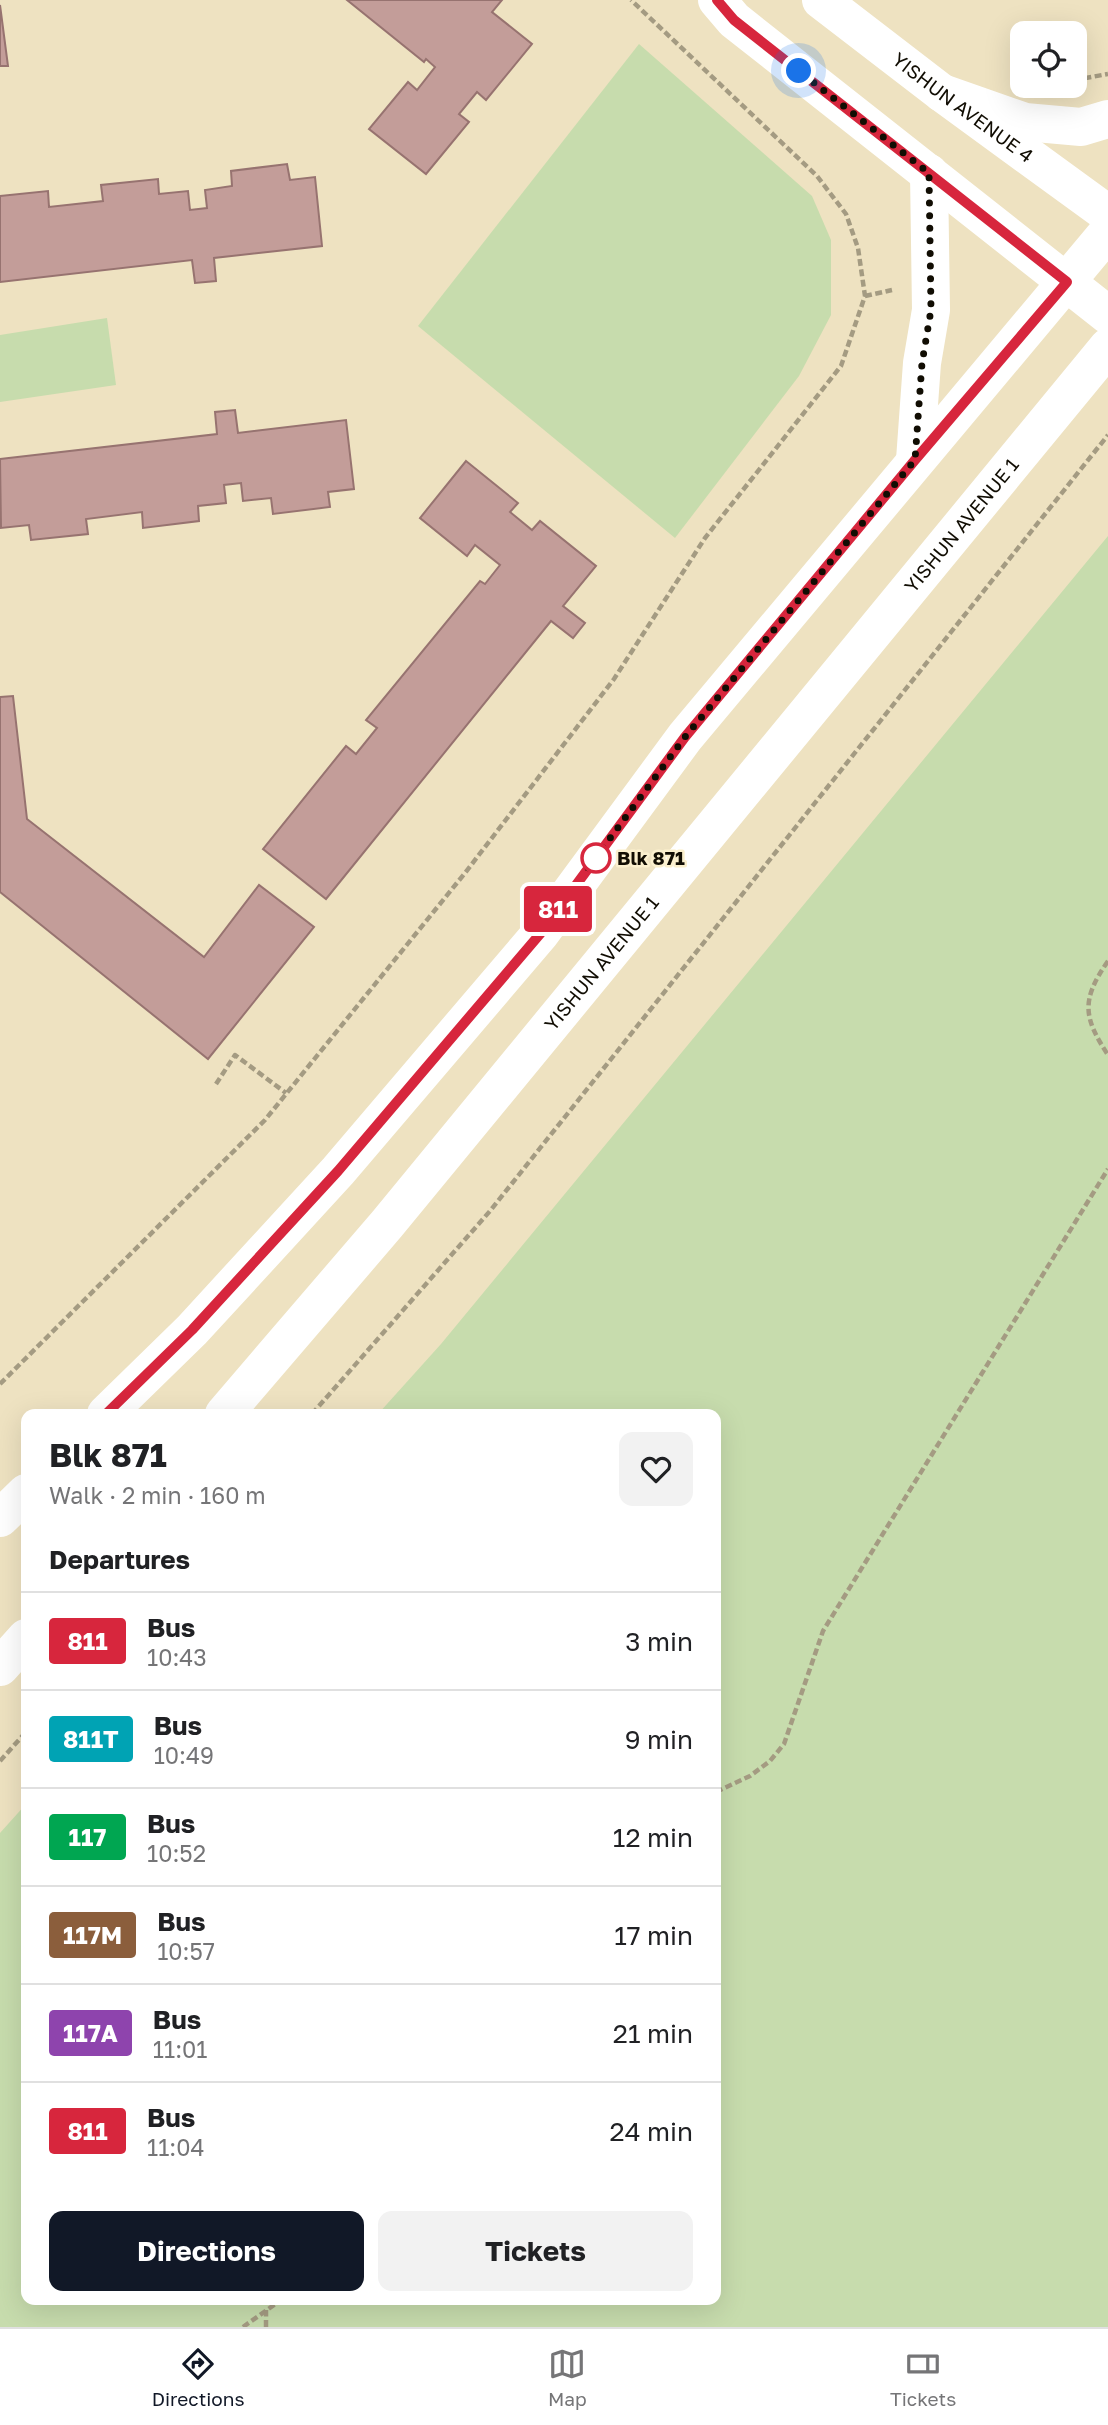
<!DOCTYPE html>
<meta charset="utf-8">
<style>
:root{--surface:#fff;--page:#f2f2f2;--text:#202124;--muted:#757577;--line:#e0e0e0;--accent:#111827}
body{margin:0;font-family:"Golos Text",sans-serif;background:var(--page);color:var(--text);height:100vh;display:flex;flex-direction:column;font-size:26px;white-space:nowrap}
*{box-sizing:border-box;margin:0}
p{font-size:23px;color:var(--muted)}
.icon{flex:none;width:38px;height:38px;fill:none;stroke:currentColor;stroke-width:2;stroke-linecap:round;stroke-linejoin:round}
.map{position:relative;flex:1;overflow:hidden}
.side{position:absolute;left:21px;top:1409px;width:700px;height:896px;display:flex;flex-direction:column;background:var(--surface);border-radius:14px;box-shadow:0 7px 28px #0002}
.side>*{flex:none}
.badge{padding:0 14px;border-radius:5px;font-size:24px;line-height:46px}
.buttons{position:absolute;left:1010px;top:21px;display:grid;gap:14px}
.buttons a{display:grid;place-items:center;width:77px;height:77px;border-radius:14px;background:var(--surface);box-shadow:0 7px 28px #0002;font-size:35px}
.you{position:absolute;width:35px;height:35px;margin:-18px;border:5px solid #fff;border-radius:50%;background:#1a73e8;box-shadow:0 0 0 10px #1a73e833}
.map>.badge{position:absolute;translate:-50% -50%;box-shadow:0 0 0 4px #fff}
h2{padding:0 28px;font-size:26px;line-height:63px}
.round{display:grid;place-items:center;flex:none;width:74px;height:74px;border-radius:14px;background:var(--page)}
.headline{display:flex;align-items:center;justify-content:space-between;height:119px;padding:0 28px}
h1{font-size:33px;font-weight:700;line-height:52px}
.cta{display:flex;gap:14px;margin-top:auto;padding:14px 28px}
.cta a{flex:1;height:80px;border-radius:14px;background:var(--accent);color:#fff;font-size:28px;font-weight:700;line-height:80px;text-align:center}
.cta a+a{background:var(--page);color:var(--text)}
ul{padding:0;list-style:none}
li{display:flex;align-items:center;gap:21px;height:98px;padding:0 28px;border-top:2px solid var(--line)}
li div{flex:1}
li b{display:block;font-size:26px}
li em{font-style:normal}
li .badge{min-width:77px;font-weight:700;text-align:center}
.tab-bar{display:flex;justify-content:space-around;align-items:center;height:98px;border-top:2px solid var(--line);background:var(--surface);font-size:19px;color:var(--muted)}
.tab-bar a{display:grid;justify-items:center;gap:4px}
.tab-bar .selected{color:var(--accent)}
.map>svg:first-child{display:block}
</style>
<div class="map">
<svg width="1108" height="2327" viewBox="0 0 1108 2327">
<rect width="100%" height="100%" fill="#eee2c1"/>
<g fill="#c7dcad">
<path d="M639,44L812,196L831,240V315L799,376L675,538L418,326Z"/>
<path d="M107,318L116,385L0,402V335Z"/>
<path d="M1108,536V2327H0V1833L26,1804V2300H716V1414H378L441,1344Z"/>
</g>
<g fill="#c39d99" stroke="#977370" stroke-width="2">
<path d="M347,0H502L492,12L532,44L486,100L477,92L459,114L469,122L426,174L369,129L408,82L417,90L435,67L426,59L424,62Z"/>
<path d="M0,5L8,66H0Z"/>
<path d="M287,164L290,180L315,177L322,246L214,258L216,281L195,283L192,260L0,282V196L48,191L49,207L103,201L101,185L158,179L159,194L188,191L190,210L207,208L205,190L232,186L231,171Z"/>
<path d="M235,410L238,433L346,420L354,489L328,492L330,507L273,514L271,498L243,501L241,483L224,485L226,503L198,506L199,521L143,528L142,512L86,519L88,534L31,540L29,525L1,528L0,459L217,434L215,412Z"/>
<path d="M466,461L518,503L510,512L532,530L540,521L596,566L563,606L585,623L573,638L551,621L326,899L263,849L346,746L356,754L377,728L366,720L480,581L485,584L500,565L475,545L467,556L420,518Z"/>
<path d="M13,696L27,819L204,957L259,885L314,927L208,1059L0,892V697Z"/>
</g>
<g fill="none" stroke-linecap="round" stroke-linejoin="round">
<g stroke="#a49b82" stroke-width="4.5" stroke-dasharray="7 3.5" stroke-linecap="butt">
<path d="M1074,80L1108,74"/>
<path d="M865,296L892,290"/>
<path d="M1108,961C1081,1000 1083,1017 1108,1055"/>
<path d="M216,1084L235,1055L286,1093"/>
<path d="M0,1384L265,1120L465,873L614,679L705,538L841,366L865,296L858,248L846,214L817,176L631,0"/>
<path d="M312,1414L490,1211L1108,435"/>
<path d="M0,1761L26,1732"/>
<path d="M716,1792L750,1776L770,1761L784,1744L823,1631L1108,1169"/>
<path d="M243,2327L281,2300"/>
<path d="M266,2327V2310"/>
</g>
<g stroke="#fff" stroke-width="38">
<path d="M717,0L734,20L1108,315"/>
<path id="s1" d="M821,0L942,93L1108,214"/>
</g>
<g stroke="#fff" stroke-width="38">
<path d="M942,93L1025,122L1081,127L1108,119"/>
<path d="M915,460L922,363L931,310L929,173"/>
<path d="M106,1414L192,1330L338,1171L540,934L685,737L1108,232"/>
<path id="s2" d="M224,1414L387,1224L1108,347"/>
<path d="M0,1518L26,1493"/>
<path d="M0,1667L26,1638"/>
</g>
</g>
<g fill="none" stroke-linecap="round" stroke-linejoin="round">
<defs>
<path id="line" d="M106,1414L192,1330L338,1171L540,934L685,737L915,460L1067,282L734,20L717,0"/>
</defs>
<use href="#line" stroke="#fff" stroke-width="16"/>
<use href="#line" stroke="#d7263d" stroke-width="10"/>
<path stroke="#110d03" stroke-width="7" stroke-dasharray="0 12.6" d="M596,858L588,868L685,737L915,460L922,363L931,310L929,173L799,71"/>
</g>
<circle fill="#fff" stroke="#d7263d" stroke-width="3.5" cx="596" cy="858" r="14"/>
<g text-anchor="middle" stroke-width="5" stroke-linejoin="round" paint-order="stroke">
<g font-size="19" fill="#110d03" stroke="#fbf0ce">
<text dy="7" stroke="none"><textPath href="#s1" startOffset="178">YISHUN AVENUE 4</textPath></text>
<text dy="7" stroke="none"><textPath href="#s2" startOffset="1155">YISHUN AVENUE 1</textPath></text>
<text dy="7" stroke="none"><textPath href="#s2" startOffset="588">YISHUN AVENUE 1</textPath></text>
</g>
<g font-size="19" font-weight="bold" fill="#110d03" stroke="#fbf0ce" text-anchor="start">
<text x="617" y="865">Blk 871</text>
</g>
</g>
</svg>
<div class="buttons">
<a><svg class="icon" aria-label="locate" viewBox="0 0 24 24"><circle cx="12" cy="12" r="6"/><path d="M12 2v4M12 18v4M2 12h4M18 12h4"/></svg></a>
</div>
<div class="you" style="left:799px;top:71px"></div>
<b class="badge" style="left:558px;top:909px;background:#d7263d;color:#fff">811</b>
<section class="side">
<div class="headline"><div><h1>Blk 871</h1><p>Walk · 2 min · 160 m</p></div><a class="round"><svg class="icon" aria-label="heart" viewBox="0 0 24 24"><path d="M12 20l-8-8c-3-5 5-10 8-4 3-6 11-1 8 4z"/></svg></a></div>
<h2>Departures</h2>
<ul>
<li><span class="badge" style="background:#d7263d;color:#fff">811</span><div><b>Bus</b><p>10:43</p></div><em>3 min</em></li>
<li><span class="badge" style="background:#00a3b4;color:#fff">811T</span><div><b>Bus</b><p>10:49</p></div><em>9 min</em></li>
<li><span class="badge" style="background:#00a651;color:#fff">117</span><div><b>Bus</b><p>10:52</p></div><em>12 min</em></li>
<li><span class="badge" style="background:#8b5e3c;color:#fff">117M</span><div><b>Bus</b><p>10:57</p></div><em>17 min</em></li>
<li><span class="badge" style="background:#8e44ad;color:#fff">117A</span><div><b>Bus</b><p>11:01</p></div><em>21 min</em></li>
<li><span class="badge" style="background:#d7263d;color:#fff">811</span><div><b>Bus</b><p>11:04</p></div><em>24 min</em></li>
</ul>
<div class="cta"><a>Directions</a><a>Tickets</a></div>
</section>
</div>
<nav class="tab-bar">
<a class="selected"><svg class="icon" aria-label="directions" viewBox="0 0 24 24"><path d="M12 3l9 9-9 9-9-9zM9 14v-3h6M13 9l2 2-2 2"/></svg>Directions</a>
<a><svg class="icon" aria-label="map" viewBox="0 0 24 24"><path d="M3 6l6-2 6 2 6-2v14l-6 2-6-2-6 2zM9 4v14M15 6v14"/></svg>Map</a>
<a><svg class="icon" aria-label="tickets" viewBox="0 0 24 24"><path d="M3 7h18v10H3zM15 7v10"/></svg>Tickets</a>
</nav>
